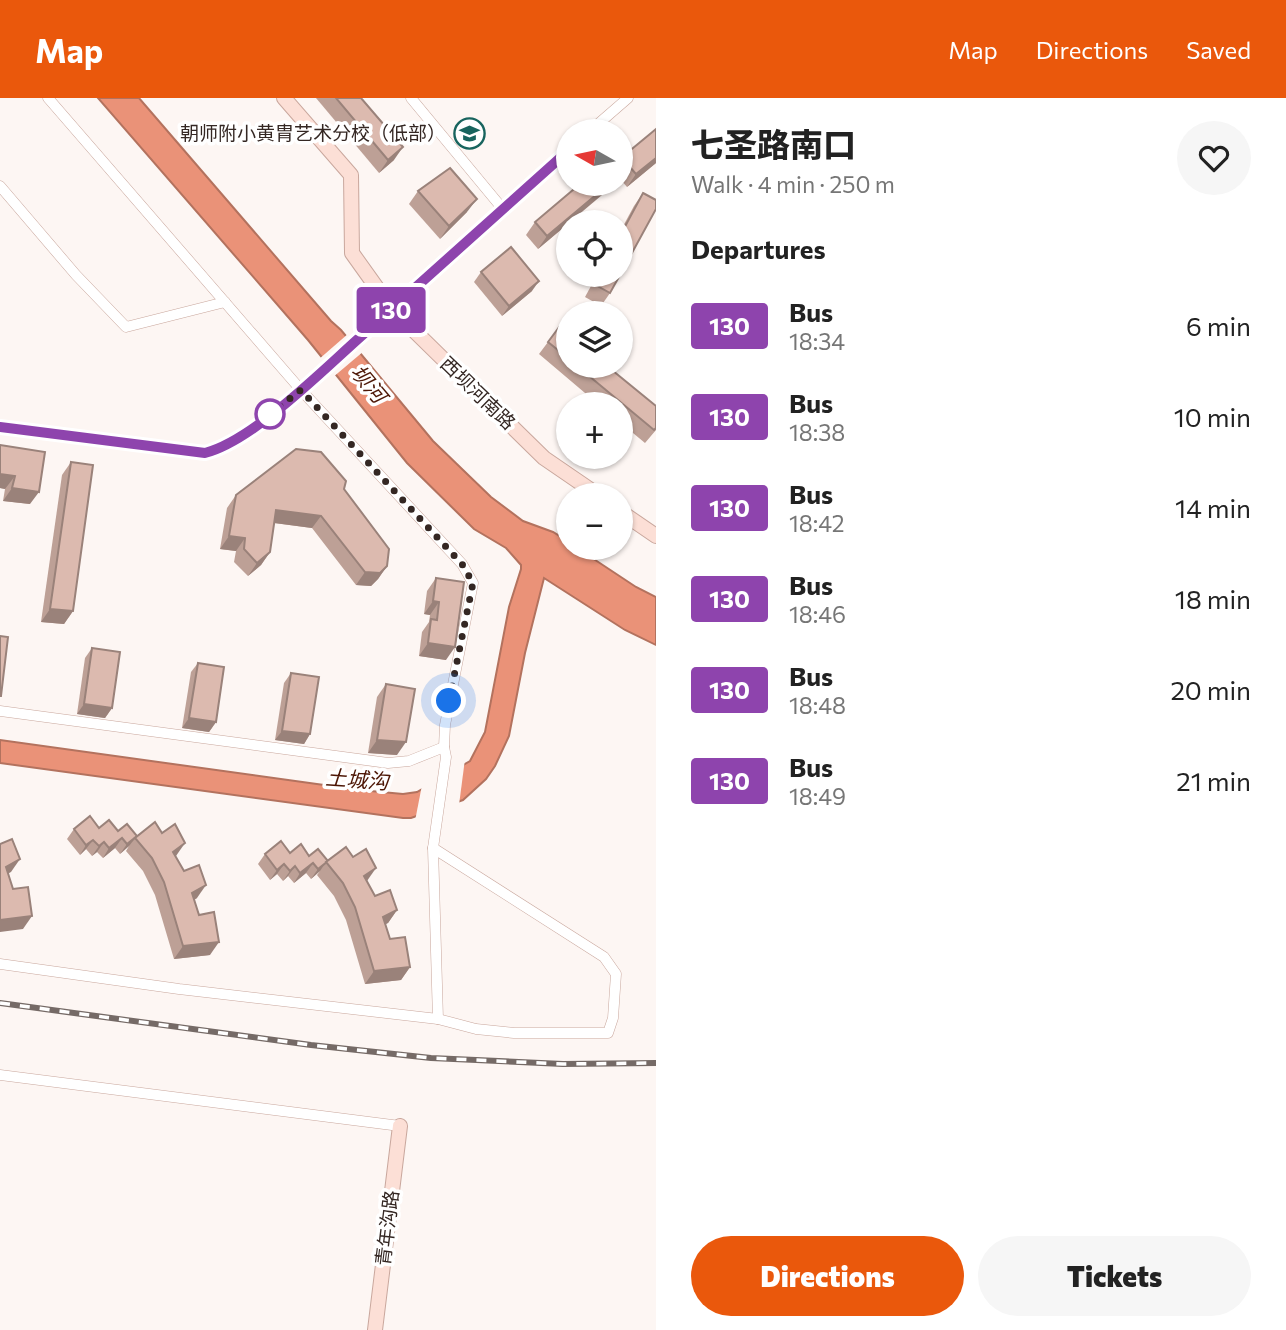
<!DOCTYPE html>
<meta charset="utf-8">
<style>
:root{--surface:#fff;--page:#f6f6f6;--text:#222;--muted:#767676;--accent:#ea580c}
body{margin:0;font-family:Commissioner,"Noto Sans SC",sans-serif;background:var(--page);color:var(--text);height:100vh;display:flex;flex-direction:column;font-size:26px;white-space:nowrap}
*{box-sizing:border-box;margin:0}
p{font-size:23px;color:var(--muted)}
.icon{flex:none;width:38px;height:38px;fill:none;stroke:currentColor;stroke-width:2;stroke-linecap:round;stroke-linejoin:round}
.map{position:relative;flex:1;overflow:hidden}
.side{display:flex;flex-direction:column;background:var(--surface);width:630px}
.side>*{flex:none}
.badge{padding:0 14px;border-radius:5px;font-size:24px;line-height:46px}
.needle{width:46px;rotate:279deg}
.fabs{position:absolute;left:556px;top:21px;display:grid;gap:14px}
.fabs a{display:grid;place-items:center;width:77px;height:77px;border-radius:50%;background:var(--surface);box-shadow:0 2px 5px #0004;font-size:35px}
.you{position:absolute;width:35px;height:35px;margin:-18px;border:5px solid #fff;border-radius:50%;background:#1a73e8;box-shadow:0 0 0 10px #1a73e833}
.map>.badge{position:absolute;translate:-50% -50%;box-shadow:0 0 0 4px #fff}
h2{padding:0 35px;font-size:26px;line-height:63px}
.round{display:grid;place-items:center;flex:none;width:74px;height:74px;border-radius:37px;background:var(--page)}
.summary{display:flex;align-items:center;justify-content:space-between;height:119px;padding:0 35px}
h1{font-size:33px;font-weight:800;line-height:52px}
.action{display:flex;gap:14px;margin-top:auto;padding:14px 35px}
.action a{flex:1;height:80px;border-radius:42px;background:var(--accent);color:#fff;font-size:28px;font-weight:800;line-height:80px;text-align:center}
.action a+a{background:var(--page);color:var(--text)}
ul{padding:0;list-style:none}
li{display:flex;align-items:center;gap:21px;height:91px;padding:0 35px}
li div{flex:1}
li b{display:block;font-size:26px}
li em{font-style:normal}
li .badge{min-width:77px;font-weight:700;text-align:center}
header{display:flex;align-items:center;gap:42px;box-sizing:border-box;height:98px;padding:0 35px;background:var(--accent);color:#fff}
header strong{font-size:33px}
nav{display:flex;gap:38px;margin-inline-start:auto;font-size:24px}
main{display:flex;flex:1;min-height:0}
.map>svg:first-child{display:block}
</style>
<header>
<strong>Map</strong>
<nav><a>Map</a><a>Directions</a><a>Saved</a></nav>
</header>
<main>
<div class="map">
<svg width="656" height="1232" viewBox="0 0 656 1232">
<rect width="100%" height="100%" fill="#fdf6f3"/>
<path fill="#ea9278" stroke="#b3725e" stroke-width="2" d="M98,0H139L331,223L341,232L433,343L491,399L523,423L553,434L569,444V450H577L636,489L656,499V547L625,532L544,480L525,555L509,638L495,668L486,681L463,702L411,720H403L0,665V642L360,692L403,696L417,694L470,663L485,634L509,509L521,471V467L506,450L474,431L407,365L308,242Z"/>
<g fill="#fdf6f3">
<path d="M349,235L364,253L332,280L318,262Z"/>
<path d="M465,661L459,707L415,723L422,687Z"/>
</g>
<g fill="none" stroke-linecap="round" stroke-linejoin="round">
<defs>
<g id="street">
<path d="M48,0L301,292L462,466L473,485L445,627L444,649L446,659L433,750L438,921"/>
<path d="M411,0L502,110"/>
<path d="M590,33L628,0"/>
<path d="M0,88L76,177L126,229L225,204"/>
<path d="M0,329L205,355C251,343 313,281 350,248C423,183 495,117 569,52"/>
<path d="M0,613L388,665L409,663L444,649"/>
<path d="M0,866L179,891L438,921L476,931L514,935H608L613,920L616,876L604,859L433,750"/>
<path d="M0,977L400,1028"/>
</g>
<g id="secondary">
<path d="M284,0L351,77L352,155L392,211L544,360L598,397"/>
<path d="M621,414L656,438"/>
<path d="M375,1232L400,1028"/>
</g>
</defs>
<use href="#street" stroke="#c9a79d" stroke-width="11"/>
<use href="#secondary" stroke="#c9a79d" stroke-width="16"/>
<use href="#street" stroke="#fff" stroke-width="10"/>
<use href="#secondary" stroke="#fcdfd6" stroke-width="14"/>
<defs>
<path id="rail" d="M0,905L311,947L431,960L563,966L656,965"/>
</defs>
<use href="#rail" stroke="#756a66" stroke-width="6"/>
<use href="#rail" stroke="#fff" stroke-width="3.5" stroke-dasharray="10" stroke-linecap="butt"/>
</g>
<g fill="#bda096">
<path d="M316,0H361L394,62L379,75Z"/>
<path d="M656,31V65L627,89L621,82V60Z"/>
<path d="M418,93L467,114L440,141L409,106Z"/>
<path d="M643,95L621,175V132L634,108Z"/>
<path d="M535,124H569V125L538,151L526,137Z"/>
<path d="M481,174L532,193L502,218L474,184Z"/>
<path d="M597,177H620L610,195L601,208L585,199Z"/>
<path d="M569,235V268H607L656,308V332L645,345L621,325V306H598L539,256L548,244Z"/>
<path d="M0,347L30,406L3,403L5,391L0,390Z"/>
<path d="M71,364L73,513L64,526L41,524L62,377Z"/>
<path d="M344,391L387,468L378,481L371,488L356,487L312,430L274,425L270,454L261,467L248,478L234,464L236,453L220,451L227,410L236,397Z"/>
<path d="M436,480L446,562L419,558L422,534L429,524L430,517L424,516L427,493Z"/>
<path d="M92,550L112,610L105,620L77,616L85,560Z"/>
<path d="M198,565L216,624L209,634L182,630L191,574Z"/>
<path d="M291,575L310,636L304,646L275,642L284,585Z"/>
<path d="M386,586L397,657L368,655L377,599Z"/>
<path d="M99,730L118,733L137,738L175,758L197,800L194,802L210,857L174,861L155,797L143,773L126,753L129,748L120,756L115,750L103,760L97,754L92,758L86,751L80,757L67,741L74,731Z"/>
<path d="M290,755L309,758L328,763L366,783L375,798L397,812L388,825L385,826L390,841L410,869L401,882L365,886L346,822L334,798L317,777L320,773L311,781L306,775L294,785L288,778L283,783L277,776L270,782L258,766L265,756Z"/>
</g>
<g fill="#9a827a">
<path d="M403,49L394,62L379,75L388,62Z"/>
<path d="M656,60V65L627,89L636,76Z"/>
<path d="M609,86H615L538,151L547,138Z"/>
<path d="M477,101L467,114L440,141L449,128Z"/>
<path d="M539,183L532,193L502,218L509,208Z"/>
<path d="M0,376L15,378L5,391L0,390Z"/>
<path d="M12,390L39,394L30,406L3,403Z"/>
<path d="M276,412L321,418L312,430L267,424Z"/>
<path d="M229,438L245,440L236,453L220,451Z"/>
<path d="M270,454L261,467L248,478L257,465Z"/>
<path d="M387,468L378,481L371,488L356,487L365,474Z"/>
<path d="M433,503L439,504L430,517L424,516Z"/>
<path d="M50,511L73,513L64,526L41,524Z"/>
<path d="M428,545L455,549L446,562L419,558Z"/>
<path d="M84,606L112,610L105,620L77,616Z"/>
<path d="M189,620L216,624L209,634L182,630Z"/>
<path d="M282,633L310,636L304,646L275,642Z"/>
<path d="M377,642L406,644L397,657L368,655Z"/>
<path d="M137,738L129,748L120,756L127,746Z"/>
<path d="M122,740L115,750L103,760L109,750Z"/>
<path d="M93,742L86,751L80,757L86,747Z"/>
<path d="M104,744L97,754L92,758L99,748Z"/>
<path d="M185,745L176,758L164,767L173,754Z"/>
<path d="M20,761L11,774L0,780L6,769Z"/>
<path d="M326,764L320,773L311,781L318,771Z"/>
<path d="M313,765L306,775L294,785L300,775Z"/>
<path d="M284,766L277,776L270,782L277,772Z"/>
<path d="M295,768L288,778L283,783L290,773Z"/>
<path d="M376,770L367,783L355,791L364,778Z"/>
<path d="M206,787L197,800L183,808L192,795Z"/>
<path d="M397,812L388,825L374,832L383,819Z"/>
<path d="M32,818L23,831L0,834V822Z"/>
<path d="M219,844L210,857L174,861L183,848Z"/>
<path d="M410,869L401,882L365,886L374,873Z"/>
</g>
<g fill="#dcbaaf" stroke="#9a827a" stroke-width="2">
<path d="M336,0H361L403,49L388,62Z"/>
<path d="M656,31V60L636,76L629,68L621,75V60Z"/>
<path d="M450,70L477,101L449,128L418,93Z"/>
<path d="M580,86H609L547,138L535,124Z"/>
<path d="M643,95L656,102V111L621,175V136Z"/>
<path d="M511,149L539,183L509,208L481,174Z"/>
<path d="M599,177H620L610,195L594,186Z"/>
<path d="M560,228L569,235V261L548,244Z"/>
<path d="M577,268H607L656,308V330L654,332Z"/>
<path d="M0,347L45,354L39,394L12,390L15,378L0,376Z"/>
<path d="M296,351L321,354L346,383L344,391L389,451L387,468L380,475L365,474L321,418L276,412L270,454L257,465L244,451L245,440L229,438L236,397Z"/>
<path d="M71,364L93,367L73,513L50,511Z"/>
<path d="M436,480L464,484L455,549L428,545L431,521L437,522L439,504L433,503Z"/>
<path d="M0,538L8,539L1,598H0Z"/>
<path d="M92,550L120,554L112,610L84,606Z"/>
<path d="M198,565L224,569L216,624L189,620Z"/>
<path d="M291,575L319,579L310,636L282,633Z"/>
<path d="M386,586L415,591L406,644L377,642Z"/>
<path d="M90,718L99,730L109,722L118,733L127,726L137,738L127,746L122,740L109,750L104,744L99,748L93,742L86,747L74,731Z"/>
<path d="M155,724L162,735L175,726L185,745L173,754L184,773L199,767L206,787L192,795L199,817L214,814L219,844L183,848L164,784L152,760L135,740Z"/>
<path d="M12,741L20,761L6,769L13,791L28,789L32,818L0,822V746Z"/>
<path d="M281,743L290,755L301,746L309,758L318,751L328,763L318,771L313,765L300,775L295,768L290,773L284,766L277,772L265,756Z"/>
<path d="M346,749L353,759L366,751L376,770L364,778L375,798L390,792L397,812L383,819L390,841L405,839L410,869L374,873L355,809L343,785L326,764Z"/>
</g>
<g fill="none" stroke-linecap="round" stroke-linejoin="round">
<defs>
<path id="line" d="M0,329L205,355C252,343 320,275 358,241C428,178 498,115 569,52"/>
</defs>
<use href="#line" stroke="#fff" stroke-width="16"/>
<use href="#line" stroke="#8e44ad" stroke-width="10"/>
<path stroke="#342723" stroke-width="7" stroke-dasharray="0 12.6" d="M270,316L301,292L462,466L473,485L449,603"/>
</g>
<defs>
<symbol id="school-ring" viewBox="-11 -11 22 22"><circle r="9.5" fill="#fff" stroke="#18645e" stroke-width="1.5"/><path d="M0-5L7-2L0 1L-7-2ZM-4 1L0 2.5L4 1V4Q0 6-4 4Z" fill="#18645e"/></symbol>
</defs>
<g fill-rule="evenodd">
<use href="#school-ring" x="452" y="18" width="35" height="35"/>
</g>
<circle fill="#fff" stroke="#8e44ad" stroke-width="3.5" cx="270" cy="316" r="14"/>
<g text-anchor="middle" stroke-width="7" stroke-linejoin="round" paint-order="stroke">
<g font-size="19" fill="#342723" stroke="#fff" text-anchor="end">
<text x="446" y="42">朝师附小黄胄艺术分校（低部）</text>
</g>
<g font-size="19" fill="#342723" stroke="#fff">
<text transform="translate(478 295) rotate(44)" y="7">西坝河南路</text>
<text transform="translate(387 1130) rotate(-83)" y="7">青年沟路</text>
</g>
<g font-size="21" font-style="italic" fill="#4d1706" stroke="#fff">
<text transform="translate(368 286) rotate(50)" y="7">坝河</text>
<text transform="translate(357 682) rotate(4)" y="7">土城沟</text>
</g>
</g>
</svg>
<div class="fabs">
<a><svg class="needle" viewBox="-14 -14 28 28"><path d="M0-13l5 13h-10z" fill="#e53935"/><path d="M0 13l5-13h-10z" fill="#767676"/></svg></a>
<a><svg class="icon" aria-label="locate" viewBox="0 0 24 24"><circle cx="12" cy="12" r="6"/><path d="M12 2v4M12 18v4M2 12h4M18 12h4"/></svg></a>
<a><svg class="icon" aria-label="layers" viewBox="0 0 24 24"><path d="M12 4l9 5-9 5-9-5zM3 14l9 5 9-5"/></svg></a>
<a>+</a>
<a>−</a>
</div>
<div class="you" style="left:449px;top:603px"></div>
<b class="badge" style="left:391px;top:212px;background:#8e44ad;color:#fff">130</b>
</div>
<section class="side">
<div class="summary"><div><h1>七圣路南口</h1><p>Walk · 4 min · 250 m</p></div><a class="round"><svg class="icon" aria-label="heart" viewBox="0 0 24 24"><path d="M12 20l-8-8c-3-5 5-10 8-4 3-6 11-1 8 4z"/></svg></a></div>
<h2>Departures</h2>
<ul>
<li><span class="badge" style="background:#8e44ad;color:#fff">130</span><div><b>Bus</b><p>18:34</p></div><em>6 min</em></li>
<li><span class="badge" style="background:#8e44ad;color:#fff">130</span><div><b>Bus</b><p>18:38</p></div><em>10 min</em></li>
<li><span class="badge" style="background:#8e44ad;color:#fff">130</span><div><b>Bus</b><p>18:42</p></div><em>14 min</em></li>
<li><span class="badge" style="background:#8e44ad;color:#fff">130</span><div><b>Bus</b><p>18:46</p></div><em>18 min</em></li>
<li><span class="badge" style="background:#8e44ad;color:#fff">130</span><div><b>Bus</b><p>18:48</p></div><em>20 min</em></li>
<li><span class="badge" style="background:#8e44ad;color:#fff">130</span><div><b>Bus</b><p>18:49</p></div><em>21 min</em></li>
</ul>
<div class="action"><a>Directions</a><a>Tickets</a></div>
</section>
</main>
